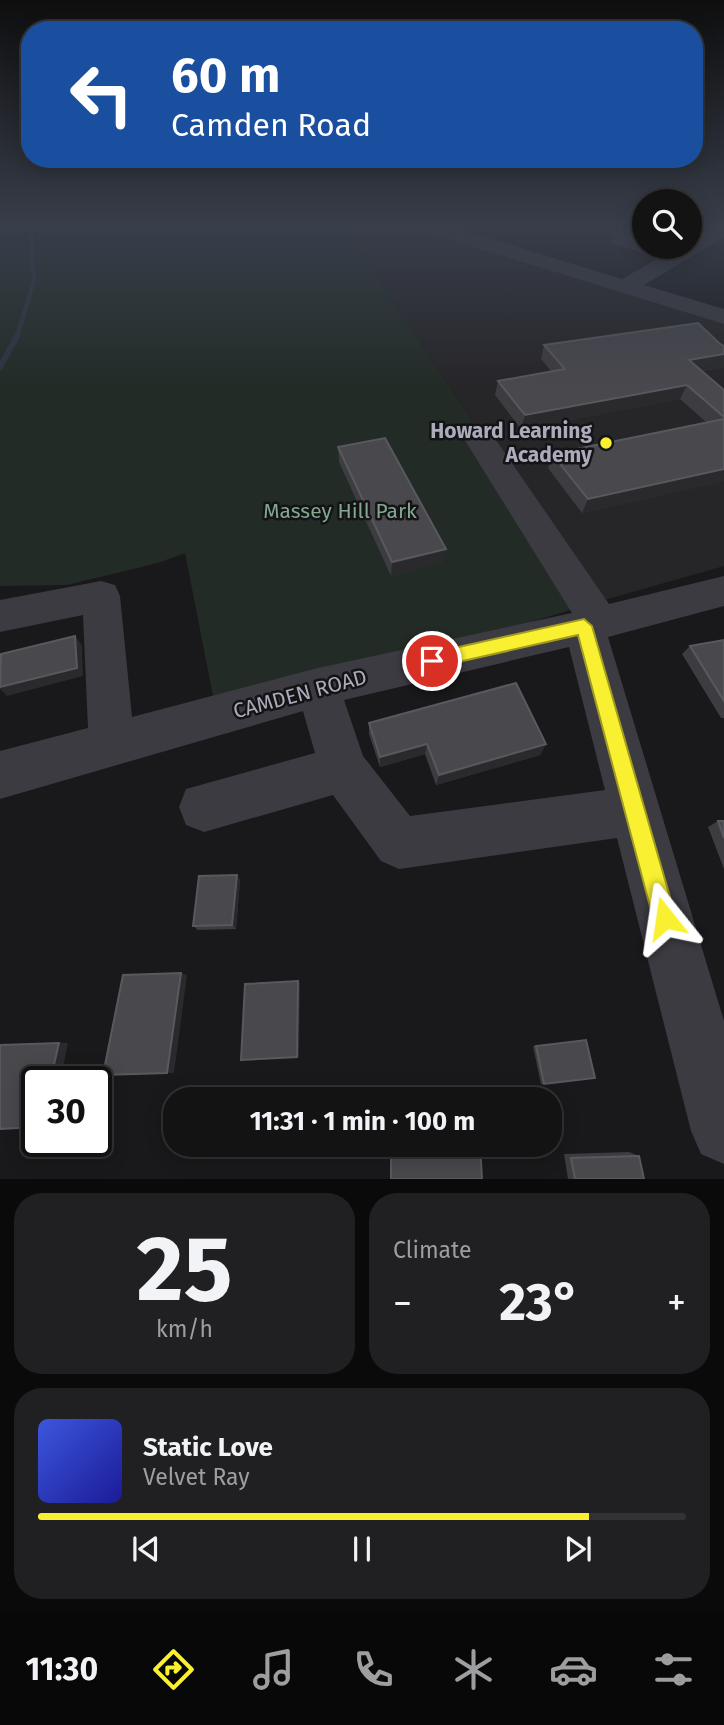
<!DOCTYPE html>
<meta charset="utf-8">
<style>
:root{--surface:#131314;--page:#202022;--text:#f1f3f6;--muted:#9d9ea0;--line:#323234;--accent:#faf032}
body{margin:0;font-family:"Fira Sans",sans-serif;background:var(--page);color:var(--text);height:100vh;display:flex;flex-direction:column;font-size:26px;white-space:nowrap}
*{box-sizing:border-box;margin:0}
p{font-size:23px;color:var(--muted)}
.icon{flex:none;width:38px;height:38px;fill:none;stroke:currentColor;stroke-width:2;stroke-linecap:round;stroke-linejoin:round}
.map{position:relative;height:1179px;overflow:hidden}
.details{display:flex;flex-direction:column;gap:14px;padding:14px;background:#0a0a0b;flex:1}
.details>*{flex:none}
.top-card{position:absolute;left:21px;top:21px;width:682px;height:147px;border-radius:28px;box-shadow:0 4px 18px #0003,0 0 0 2px var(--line);background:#1a4fa0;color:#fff;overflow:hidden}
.tools{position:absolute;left:632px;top:189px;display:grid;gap:14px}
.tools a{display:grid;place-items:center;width:70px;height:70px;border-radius:50%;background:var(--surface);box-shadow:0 4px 18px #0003,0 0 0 2px var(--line);font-size:35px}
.speed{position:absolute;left:21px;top:1066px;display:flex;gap:14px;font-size:35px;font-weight:700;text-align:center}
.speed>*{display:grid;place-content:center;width:91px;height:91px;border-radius:50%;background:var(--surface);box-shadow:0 4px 18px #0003,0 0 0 2px var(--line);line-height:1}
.speed .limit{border:4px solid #111;border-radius:10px;background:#fff;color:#111}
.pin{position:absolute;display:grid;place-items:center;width:60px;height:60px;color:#fff;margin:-30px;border:4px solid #fff;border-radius:50%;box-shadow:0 2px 7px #0007}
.me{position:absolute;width:77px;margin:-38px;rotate:345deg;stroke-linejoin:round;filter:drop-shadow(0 0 5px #0008)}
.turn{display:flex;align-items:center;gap:24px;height:147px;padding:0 35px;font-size:32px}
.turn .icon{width:91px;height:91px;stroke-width:2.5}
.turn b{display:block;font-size:49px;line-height:60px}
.big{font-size:52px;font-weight:700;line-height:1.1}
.details .widget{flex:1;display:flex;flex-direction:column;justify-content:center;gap:10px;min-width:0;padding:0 24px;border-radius:28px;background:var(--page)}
.details .dial{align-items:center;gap:0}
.dial b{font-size:91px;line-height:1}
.song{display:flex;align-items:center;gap:21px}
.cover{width:84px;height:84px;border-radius:10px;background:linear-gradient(135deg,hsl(230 70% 55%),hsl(240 70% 35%))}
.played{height:7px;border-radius:4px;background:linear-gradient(90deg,var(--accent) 85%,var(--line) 85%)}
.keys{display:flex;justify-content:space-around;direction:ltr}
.heat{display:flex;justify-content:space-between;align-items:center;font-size:38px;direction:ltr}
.details .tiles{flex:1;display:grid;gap:14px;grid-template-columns:1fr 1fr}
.widget:last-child{grid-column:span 2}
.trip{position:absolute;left:163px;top:1087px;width:399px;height:70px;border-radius:28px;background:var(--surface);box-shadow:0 4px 18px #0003,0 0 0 2px var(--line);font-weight:700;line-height:70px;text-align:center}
.tabs{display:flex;height:112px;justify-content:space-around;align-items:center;background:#080808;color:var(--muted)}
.tabs .icon{width:49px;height:49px}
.tabs .on{color:var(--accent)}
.tabs b{font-size:32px;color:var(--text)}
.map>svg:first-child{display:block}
</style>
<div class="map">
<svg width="724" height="1179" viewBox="0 0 724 1179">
<rect width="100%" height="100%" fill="#19191b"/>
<path fill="#262528" d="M343,226H427L724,320V566L594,603Z"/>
<path fill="#222b26" d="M0,226H343L594,603L217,716L185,553L158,563L67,585L0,586Z"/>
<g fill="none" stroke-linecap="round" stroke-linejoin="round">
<path stroke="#2e3340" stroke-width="4.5" d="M17,336L34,282L31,226"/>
<path stroke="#2e3340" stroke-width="6" d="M0,367L18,334"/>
<g fill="#3c3b42" fill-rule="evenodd">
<path d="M417,226H449L622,279L678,247H690V240L714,226H724V237L644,285L724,309V324L420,230Z"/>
<path d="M476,424L487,427L609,604L724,576V606L608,637L724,1021V1164L701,1154L691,1131L617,838L399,869L381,861L333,795L204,832L186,825L179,807L186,789L315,753L303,711L0,799V751L88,728L83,615L0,632V600L101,581L115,585L120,596L132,717L318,668L572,613L461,434L465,427ZM569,647L605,790L410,816L363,756L344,700Z"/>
</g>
</g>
<g fill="#3d3c40">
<path d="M644,226V247H666L653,256L611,243L614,235Z"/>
<path d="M720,344L724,346V367L702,371L724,390V481L582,513L548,468L552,454L706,422L680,399L521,429L495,395L498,381L551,371L541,359L544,345Z"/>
<path d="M338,447L443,562L391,576L339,462Z"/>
<path d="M724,640V718H721L682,654L690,646Z"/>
<path d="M369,723L546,744L540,755L436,785L425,754L380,767L369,734Z"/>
<path d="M718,821H724V869L708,827Z"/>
<path d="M240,880L236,929L198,930L193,926Z"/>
<path d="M586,1040L544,1084H541L533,1046Z"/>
<path d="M390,1144H480L482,1179H390Z"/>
<path d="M629,1152L639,1156L644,1179H568L564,1154Z"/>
</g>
<g fill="#2a292c">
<path d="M656,247H666L653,256Z"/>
<path d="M724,354V367L683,374L689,360Z"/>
<path d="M687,385L680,399L521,429L525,415Z"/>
<path d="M724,469V481L582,513L588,499Z"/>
<path d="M446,549L443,562L391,576L392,562Z"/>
<path d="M75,636L82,645L83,676L7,696L0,689V687Z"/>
<path d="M427,744L425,754L380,767V757Z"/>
<path d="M546,744L540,755L436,785L439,775Z"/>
<path d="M237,875L240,880L236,929L232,925Z"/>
<path d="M181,973L187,975L174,1073H167Z"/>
<path d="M298,981L300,983L299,1057H297Z"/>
<path d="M59,1043H68L60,1082H50Z"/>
</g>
<g fill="#49484d" stroke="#58585f" stroke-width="2">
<path d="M630,226H644V244L614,235Z"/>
<path d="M698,323L720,344L724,346V354L689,360L724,390V417L687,385L525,415L498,381L565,369L544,345Z"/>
<path d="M724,419V469L588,499L552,454Z"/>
<path d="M385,438L446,549L392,562L338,447Z"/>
<path d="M75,636L77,668L0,687L1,654Z"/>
<path d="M724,640V701L690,646Z"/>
<path d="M516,683L546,744L439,775L427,744L380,757L369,723Z"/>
<path d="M718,821H724V838Z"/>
<path d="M237,875L232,925L193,926L199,876Z"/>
<path d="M181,973L167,1073L103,1075L123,975Z"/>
<path d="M298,981L297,1057L241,1060L245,984Z"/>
<path d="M586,1040L595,1078L544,1084L536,1046Z"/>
<path d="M59,1043L50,1082H37V1127L0,1129V1045Z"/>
<path d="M391,1144H480L482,1179H391Z"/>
<path d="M639,1156L644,1179H575L571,1158Z"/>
</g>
<linearGradient id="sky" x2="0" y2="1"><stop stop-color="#0e0e0f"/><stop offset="0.58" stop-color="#383e4a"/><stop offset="1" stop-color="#383e4a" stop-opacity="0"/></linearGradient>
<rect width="724" height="391" fill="url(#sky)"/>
<path fill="#faf032" stroke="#a29c20" stroke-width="2" d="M584,619L592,626L676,918L673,926L665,929L657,926L653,918L578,635L432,668L423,661L432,653Z"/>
<circle fill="#faf032" stroke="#141416" stroke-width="2.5" cx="606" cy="443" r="7"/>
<g text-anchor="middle" stroke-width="5" stroke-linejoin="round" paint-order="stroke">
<g font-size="21" font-weight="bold" fill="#ababbb" stroke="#141416" text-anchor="end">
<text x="592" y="438">Howard Learning<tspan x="592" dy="24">Academy</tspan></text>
</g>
<g font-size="21" fill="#81a78e" stroke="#141416">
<text x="340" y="518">Massey Hill Park</text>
</g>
<g font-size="21" fill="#ababbb" stroke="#141416">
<text transform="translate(300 694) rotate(-15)" y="7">CAMDEN ROAD</text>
</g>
</g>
</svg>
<div class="tools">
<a><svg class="icon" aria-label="search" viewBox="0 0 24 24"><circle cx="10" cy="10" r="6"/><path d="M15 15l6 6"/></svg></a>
</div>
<div class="speed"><div class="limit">30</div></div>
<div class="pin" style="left:432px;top:661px;background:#d93025"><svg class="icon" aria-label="arrive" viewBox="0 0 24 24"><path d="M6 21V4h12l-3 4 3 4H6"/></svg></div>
<svg class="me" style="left:665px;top:918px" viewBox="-20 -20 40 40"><path d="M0-17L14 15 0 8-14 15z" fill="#faf032" stroke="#fff" stroke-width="4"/></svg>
<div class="trip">11:31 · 1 min · 100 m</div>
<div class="top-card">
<div class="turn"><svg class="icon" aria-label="left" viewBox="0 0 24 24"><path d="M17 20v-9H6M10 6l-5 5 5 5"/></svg><div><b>60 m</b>Camden Road</div></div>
</div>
</div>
<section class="details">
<div class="tiles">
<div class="widget dial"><b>25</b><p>km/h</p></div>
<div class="widget"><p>Climate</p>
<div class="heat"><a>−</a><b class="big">23°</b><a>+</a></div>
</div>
<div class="widget">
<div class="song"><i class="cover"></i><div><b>Static Love</b><p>Velvet Ray</p></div></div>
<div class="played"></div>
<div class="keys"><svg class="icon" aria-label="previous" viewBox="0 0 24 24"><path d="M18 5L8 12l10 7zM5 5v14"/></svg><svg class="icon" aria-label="pause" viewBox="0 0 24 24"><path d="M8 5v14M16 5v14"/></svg><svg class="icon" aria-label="next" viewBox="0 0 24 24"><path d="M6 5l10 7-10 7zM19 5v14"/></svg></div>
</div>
</div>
</section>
<nav class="tabs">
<b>11:30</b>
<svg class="icon on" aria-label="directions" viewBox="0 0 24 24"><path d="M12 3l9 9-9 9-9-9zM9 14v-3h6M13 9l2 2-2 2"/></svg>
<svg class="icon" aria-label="music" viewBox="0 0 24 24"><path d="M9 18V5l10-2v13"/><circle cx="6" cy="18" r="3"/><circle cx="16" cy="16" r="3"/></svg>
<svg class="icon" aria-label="phone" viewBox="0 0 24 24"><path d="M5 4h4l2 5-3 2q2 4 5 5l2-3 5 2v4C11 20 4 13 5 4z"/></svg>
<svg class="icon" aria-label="climate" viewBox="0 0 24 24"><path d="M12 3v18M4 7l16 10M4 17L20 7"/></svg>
<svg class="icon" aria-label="car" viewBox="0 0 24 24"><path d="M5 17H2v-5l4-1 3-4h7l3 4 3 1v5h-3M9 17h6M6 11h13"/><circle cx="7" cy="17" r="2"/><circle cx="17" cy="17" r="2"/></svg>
<svg class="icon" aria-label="filters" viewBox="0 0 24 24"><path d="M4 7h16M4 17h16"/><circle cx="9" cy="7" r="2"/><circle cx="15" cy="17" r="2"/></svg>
</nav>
